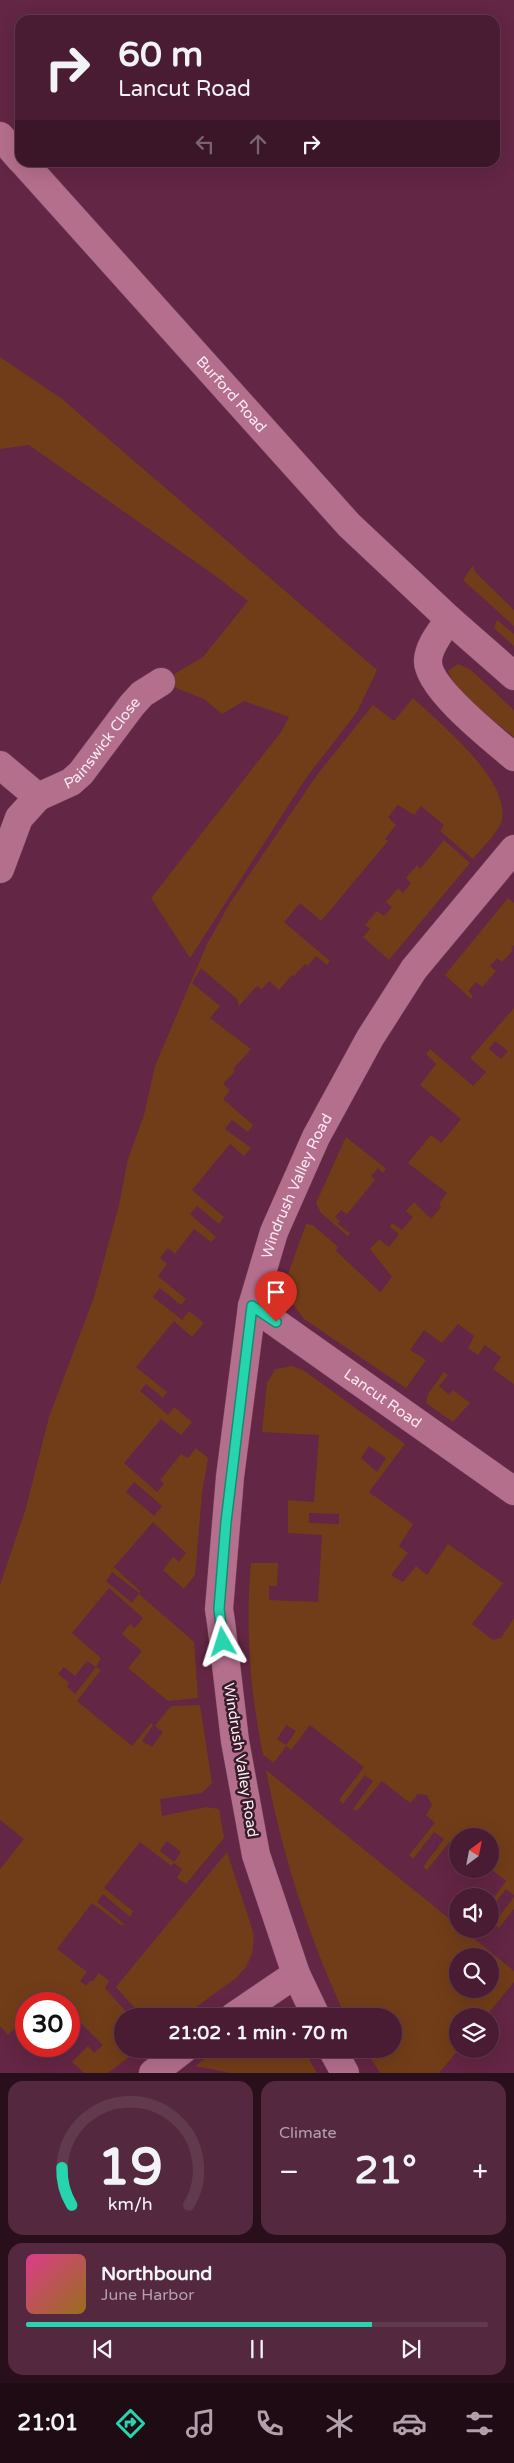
<!DOCTYPE html>
<meta charset="utf-8">
<style>
:root{--surface:#4a1c33;--page:#54293f;--text:#f1f3f6;--muted:#b2a1ac;--line:#613a4e;--accent:#26d5ae}
body{margin:0;font-family:"Varela Round",sans-serif;background:var(--page);color:var(--text);height:100vh;display:flex;flex-direction:column;font-size:19px;white-space:nowrap}
*{box-sizing:border-box;margin:0}
p{font-size:16px;color:var(--muted)}
.icon{flex:none;width:28px;height:28px;fill:none;stroke:currentColor;stroke-width:2;stroke-linecap:round;stroke-linejoin:round}
.map{position:relative;height:2073px;overflow:hidden}
.side{display:flex;flex-direction:column;gap:8px;padding:8px;background:#290f1c;flex:1}
.side>*{flex:none}
.banner{position:absolute;left:15px;top:15px;width:485px;height:152px;border-radius:15px;box-shadow:0 5px 20px #0002,0 0 0 1px var(--line);background:#4a1c33;color:var(--text);overflow:hidden}
.needle{width:32px;rotate:32deg}
.buttons{position:absolute;left:449px;top:1828px;display:grid;gap:10px}
.buttons a{display:grid;place-items:center;width:50px;height:50px;border-radius:50%;background:var(--surface);box-shadow:0 5px 20px #0002,0 0 0 1px var(--line);font-size:25px}
.speed{position:absolute;left:15px;top:1992px;display:flex;gap:10px;font-size:25px;font-weight:700;text-align:center}
.speed>*{display:grid;place-content:center;width:65px;height:65px;border-radius:50%;background:var(--surface);box-shadow:0 5px 20px #0002,0 0 0 1px var(--line);line-height:1}
.speed .limit{border:8px solid #d22;background:#fff;color:#111}
.pin{position:absolute;display:grid;place-items:center;width:42px;height:42px;color:#fff;margin:-51px -21px;border-radius:50% 50% 50% 0;rotate:-45deg;box-shadow:0 0 5px #0007}
.pin .icon{rotate:45deg}
.me{position:absolute;width:55px;margin:-28px;rotate:354deg;stroke-linejoin:round;filter:drop-shadow(0 0 4px #0008)}
.turn{display:flex;align-items:center;gap:18px;height:105px;padding:0 20px;font-size:22px}
.turn .icon{width:65px;height:65px;stroke-width:2.5}
.turn b{display:block;font-size:35px;line-height:42px}
.lanes{display:flex;align-items:center;height:48px;padding:0 20px;background:#0003;justify-content:center;gap:25px;direction:ltr}
.lanes .off{opacity:.35}
.big{font-size:38px;font-weight:700;line-height:1.1}
.side .card{flex:1;display:flex;flex-direction:column;justify-content:center;gap:8px;min-width:0;padding:0 18px;border-radius:15px;background:var(--page)}
.side .dial{align-items:center;gap:0}
.dial svg{height:130px;overflow:visible;fill:none;stroke:var(--line);stroke-width:7;stroke-linecap:round;text-anchor:middle}
.dial text{fill:var(--text);stroke:none}
.song{display:flex;align-items:center;gap:15px}
.cover{width:60px;height:60px;border-radius:8px;background:linear-gradient(135deg,hsl(330 70% 55%),hsl(40 70% 35%))}
.played{height:5px;border-radius:2px;background:linear-gradient(90deg,var(--accent) 75%,var(--line) 75%)}
.keys{display:flex;justify-content:space-around;direction:ltr}
.heat{display:flex;justify-content:space-between;align-items:center;font-size:28px;direction:ltr}
.side .tiles{flex:1;display:grid;gap:8px;grid-template-columns:1fr 1fr}
.card:last-child{grid-column:span 2}
.trip{position:absolute;left:114px;top:2008px;width:288px;height:50px;border-radius:25px;background:var(--surface);box-shadow:0 5px 20px #0002,0 0 0 1px var(--line);font-weight:700;line-height:50px;text-align:center}
.menu{display:flex;height:80px;justify-content:space-around;align-items:center;background:#1e0b14;color:var(--muted)}
.menu .icon{width:35px;height:35px}
.menu .active{color:var(--accent)}
.menu b{font-size:22px;color:var(--text)}
.map>svg:first-child{display:block}
</style>
<div class="map">
<svg width="514" height="2073" viewBox="0 0 514 2073">
<rect width="100%" height="100%" fill="#632644"/>
<g fill="#713d18" fill-rule="evenodd">
<path d="M0,357L62,399L377,670L357,712L306,778L190,958L151,898L281,732L289,717L244,701L222,714L204,699L161,682L203,657L248,601L217,577L29,445L0,449Z"/>
<path d="M473,565L476,573L514,610V626L463,580Z"/>
<path d="M497,620L514,634V646L494,628Z"/>
<path d="M458,664L471,670L514,710V737C492,718 459,698 448,671Z"/>
<path d="M413,698C439,723 514,782 501,823C495,836 482,848 473,859L440,831L444,825L421,806L414,815L398,805L388,817L396,825L385,839L388,841L321,921L300,903L284,922L330,961L327,965L316,956L308,966L305,964L294,976L292,975L279,990L269,981L262,989L257,986L239,1006L237,999L201,968L192,983L220,1006L210,1018L251,1049L233,1069L235,1071L223,1084L230,1090L223,1099L253,1125L248,1132L232,1120L225,1129L251,1148L244,1156L230,1144L192,1190L224,1217L219,1224L197,1206L190,1214L216,1237L211,1242L194,1229L175,1254L168,1248L160,1258L167,1264L158,1276L186,1299L181,1305L160,1288L153,1297L182,1320L189,1311L204,1323L192,1337L174,1321L136,1367L167,1392L163,1398L146,1384L140,1391L168,1415L174,1407L192,1422L181,1435L161,1419L124,1463L157,1492L164,1484L160,1480L181,1454L188,1458L196,1448L208,1458L202,1493L195,1575L184,1589L163,1570L173,1557L179,1562L186,1553L153,1522L114,1567L140,1591L139,1594L194,1642L198,1698L168,1701L128,1668L142,1651L122,1634L130,1624L135,1628L143,1618L109,1588L72,1633L101,1658L96,1667L101,1670L77,1701L132,1746L151,1723L153,1725L142,1741L152,1747L163,1732L155,1726L171,1706L200,1705L212,1783L202,1793L160,1799L162,1816L206,1807L219,1809L224,1838L186,1884L177,1878L182,1869L174,1863L171,1866L140,1842L104,1888L133,1911L130,1917L103,1894L97,1902L124,1924L122,1926L92,1903L57,1949L87,1972L80,1981L86,1986L90,1981H93L99,1973L109,1981L105,1988L130,2016H122V2049H139L108,2073H84L72,2062L88,2046L94,2053L103,2045L69,2011V2004H26V2037L16,2027L8,2035L0,2026V1869L24,1839L0,1820V1585L26,1508L49,1417L94,1297L119,1205L128,1159L144,1115L155,1066L207,944L230,903L317,775L373,705L394,721ZM134,1482L162,1506L154,1516L126,1492ZM112,1572L139,1593L132,1603L106,1581ZM87,1661L96,1667L75,1694L67,1687L69,1683L58,1674L64,1667L75,1676ZM167,1841L181,1852L174,1862L160,1851Z"/>
<path d="M444,840L470,863L389,960L363,937L370,929L365,925L377,911L384,916L392,907L386,902L398,888L403,893L411,883L406,878L417,865L420,869Z"/>
<path d="M508,898L514,903V945L511,948L513,950L502,962L497,958L490,966L496,971L482,987L476,982L468,991L473,996L471,999L445,975Z"/>
<path d="M514,1008V1384L493,1369L501,1357L485,1345L478,1355L468,1348L474,1336L458,1324L442,1343L424,1330L410,1350L426,1360L406,1388L304,1319L288,1297L286,1285L287,1277L306,1224L313,1225L338,1247L336,1251L380,1292L382,1290L392,1277L370,1249L379,1239L389,1247L399,1234L390,1227L392,1223L402,1230L413,1217L406,1211L414,1202L431,1219L441,1207L439,1204L447,1193L408,1163L431,1135L441,1143L461,1119L420,1085L436,1064L426,1054L430,1049L473,1086L486,1072L470,1058ZM495,1041L508,1051L501,1059L489,1049Z"/>
<path d="M346,1137L386,1169L383,1173L378,1168L371,1176L375,1180L347,1214L341,1210L335,1217L340,1221L338,1224L350,1233L348,1236L321,1213L316,1203Z"/>
<path d="M292,1366L303,1370L405,1444L369,1492L413,1524L399,1546L408,1553L391,1575L403,1582L416,1566L427,1575L448,1544L503,1583L472,1624L493,1640L501,1638L514,1618V1895L506,1889L490,1910V1903L506,1881L490,1868V1836H458L457,1843L452,1839L427,1870L423,1867L444,1839L434,1832L413,1859L409,1855L435,1823L426,1815L432,1805L427,1795L418,1794L410,1803L382,1781L357,1811L353,1809L373,1781L365,1775L343,1804L339,1800L364,1767L310,1725L291,1750L286,1746L274,1763L263,1755C250,1689 245,1630 251,1563H278L277,1586H269V1600L318,1602L322,1535L288,1533V1500L314,1502L319,1435L262,1432L267,1383L275,1369ZM369,1446L386,1458L377,1472L361,1458ZM309,1513L339,1514V1524L309,1523ZM286,1725L296,1731L286,1745L277,1739Z"/>
<path d="M444,1372L448,1375L439,1386L449,1395L453,1390L470,1403L453,1422L426,1403L428,1394Z"/>
<path d="M266,1770L457,1925L458,1929H462L514,1971V1982L486,2016H458L459,2049L439,2073H380L365,2049H392V2016H346L344,2013C308,1936 282,1854 266,1770ZM490,1956V1989H458V1956Z"/>
<path d="M227,1852L254,1935L252,1954L246,1967L236,1978L184,2016H142L116,1987Z"/>
<path d="M514,1897V1909L499,1928L494,1923Z"/>
<path d="M219,2049H303L317,2073H231L195,2066Z"/>
</g>
<g fill="none" stroke-linecap="round" stroke-linejoin="round">
<defs>
<g id="street">
<path d="M449,619C441,632 429,645 428,660C426,687 494,740 514,757"/>
<path d="M0,765L38,797L19,818L0,869"/>
<path id="s1" d="M38,797L71,782L81,773L132,705L142,694L161,682"/>
<path id="s2" d="M252,1306L514,1491"/>
<path d="M234,2016L296,1974"/>
<path id="s3" d="M316,2016L296,1974L256,1855L235,1741L221,1622L219,1609L230,1477L252,1306L274,1232L316,1137L370,1038L414,969L514,849"/>
<path d="M332,2049L345,2073"/>
<path d="M153,2073L184,2049"/>
</g>
<g id="secondary">
<path d="M0,136L20,159"/>
<path id="s4" d="M23,162L349,525L449,619L514,676"/>
</g>
</defs>
<use href="#street" stroke="#75445d" stroke-width="29"/>
<use href="#secondary" stroke="#75445d" stroke-width="29"/>
<use href="#street" stroke="#b46f8d" stroke-width="28"/>
<use href="#secondary" stroke="#b46f8d" stroke-width="28"/>
</g>
<g fill="none" stroke-linecap="round" stroke-linejoin="round">
<defs>
<path id="route" d="M223,1642L219,1609L226,1522L252,1306L276,1322"/>
</defs>
<use href="#route" stroke="#198a71" stroke-width="12"/>
<use href="#route" stroke="#26d5ae" stroke-width="9"/>
</g>
<g text-anchor="middle" stroke-width="5" stroke-linejoin="round" paint-order="stroke">
<g font-size="15" fill="#faeaf0" stroke="#371b28">
<text dy="5" stroke="none"><textPath href="#s4" startOffset="312">Burford Road</textPath></text>
<text dy="5" stroke="none"><textPath href="#s1" startOffset="86">Painswick Close</textPath></text>
<text dy="5" stroke="none"><textPath href="#s3" startOffset="854">Windrush Valley Road</textPath></text>
<text dy="5" stroke="none"><textPath href="#s2" startOffset="160">Lancut Road</textPath></text>
<text transform="translate(241 1760) rotate(81)" y="5">Windrush Valley Road</text>
</g>
</g>
</svg>
<div class="buttons">
<a><svg class="needle" viewBox="-14 -14 28 28"><path d="M0-13l5 13h-10z" fill="#e53935"/><path d="M0 13l5-13h-10z" fill="#b2a1ac"/></svg></a>
<a><svg class="icon" aria-label="sound" viewBox="0 0 24 24"><path d="M4 9h4l5-4v14l-5-4H4zM17 9q2 3 0 6"/></svg></a>
<a><svg class="icon" aria-label="search" viewBox="0 0 24 24"><circle cx="10" cy="10" r="6"/><path d="M15 15l6 6"/></svg></a>
<a><svg class="icon" aria-label="layers" viewBox="0 0 24 24"><path d="M12 4l9 5-9 5-9-5zM3 14l9 5 9-5"/></svg></a>
</div>
<div class="speed"><div class="limit">30</div></div>
<div class="pin" style="left:276px;top:1322px;background:#d93025"><svg class="icon" aria-label="arrive" viewBox="0 0 24 24"><path d="M6 21V4h12l-3 4 3 4H6"/></svg></div>
<svg class="me" style="left:223px;top:1642px" viewBox="-20 -20 40 40"><path d="M0-17L14 15 0 8-14 15z" fill="#26d5ae" stroke="#fff" stroke-width="4"/></svg>
<div class="trip">21:02 · 1 min · 70 m</div>
<div class="banner">
<div class="turn"><svg class="icon" aria-label="right" viewBox="0 0 24 24"><path d="M7 20v-9h11M14 6l5 5-5 5"/></svg><div><b>60 m</b>Lancut Road</div></div>
<div class="lanes"><svg class="icon off" aria-label="left" viewBox="0 0 24 24"><path d="M17 20v-9H6M10 6l-5 5 5 5"/></svg><svg class="icon off" aria-label="ahead" viewBox="0 0 24 24"><path d="M12 20V5M6 11l6-6 6 6"/></svg><svg class="icon" aria-label="right" viewBox="0 0 24 24"><path d="M7 20v-9h11M14 6l5 5-5 5"/></svg></div>
</div>
</div>
<section class="side">
<div class="tiles">
<div class="card dial"><svg viewBox="0 0 100 80">
<path d="M14 69A42 42 0 1 1 86 69"/>
<path d="M14 69A42 42 0 0 1 8 46" stroke="#26d5ae"/>
<text x="50" y="56" font-size="32" font-weight="700">19</text>
<text x="50" y="72" font-size="11">km/h</text>
</svg></div>
<div class="card"><p>Climate</p>
<div class="heat"><a>−</a><b class="big">21°</b><a>+</a></div>
</div>
<div class="card">
<div class="song"><i class="cover"></i><div><b>Northbound</b><p>June Harbor</p></div></div>
<div class="played"></div>
<div class="keys"><svg class="icon" aria-label="previous" viewBox="0 0 24 24"><path d="M18 5L8 12l10 7zM5 5v14"/></svg><svg class="icon" aria-label="pause" viewBox="0 0 24 24"><path d="M8 5v14M16 5v14"/></svg><svg class="icon" aria-label="next" viewBox="0 0 24 24"><path d="M6 5l10 7-10 7zM19 5v14"/></svg></div>
</div>
</div>
</section>
<nav class="menu">
<b>21:01</b>
<svg class="icon active" aria-label="directions" viewBox="0 0 24 24"><path d="M12 3l9 9-9 9-9-9zM9 14v-3h6M13 9l2 2-2 2"/></svg>
<svg class="icon" aria-label="music" viewBox="0 0 24 24"><path d="M9 18V5l10-2v13"/><circle cx="6" cy="18" r="3"/><circle cx="16" cy="16" r="3"/></svg>
<svg class="icon" aria-label="phone" viewBox="0 0 24 24"><path d="M5 4h4l2 5-3 2q2 4 5 5l2-3 5 2v4C11 20 4 13 5 4z"/></svg>
<svg class="icon" aria-label="climate" viewBox="0 0 24 24"><path d="M12 3v18M4 7l16 10M4 17L20 7"/></svg>
<svg class="icon" aria-label="car" viewBox="0 0 24 24"><path d="M5 17H2v-5l4-1 3-4h7l3 4 3 1v5h-3M9 17h6M6 11h13"/><circle cx="7" cy="17" r="2"/><circle cx="17" cy="17" r="2"/></svg>
<svg class="icon" aria-label="filters" viewBox="0 0 24 24"><path d="M4 7h16M4 17h16"/><circle cx="9" cy="7" r="2"/><circle cx="15" cy="17" r="2"/></svg>
</nav>
